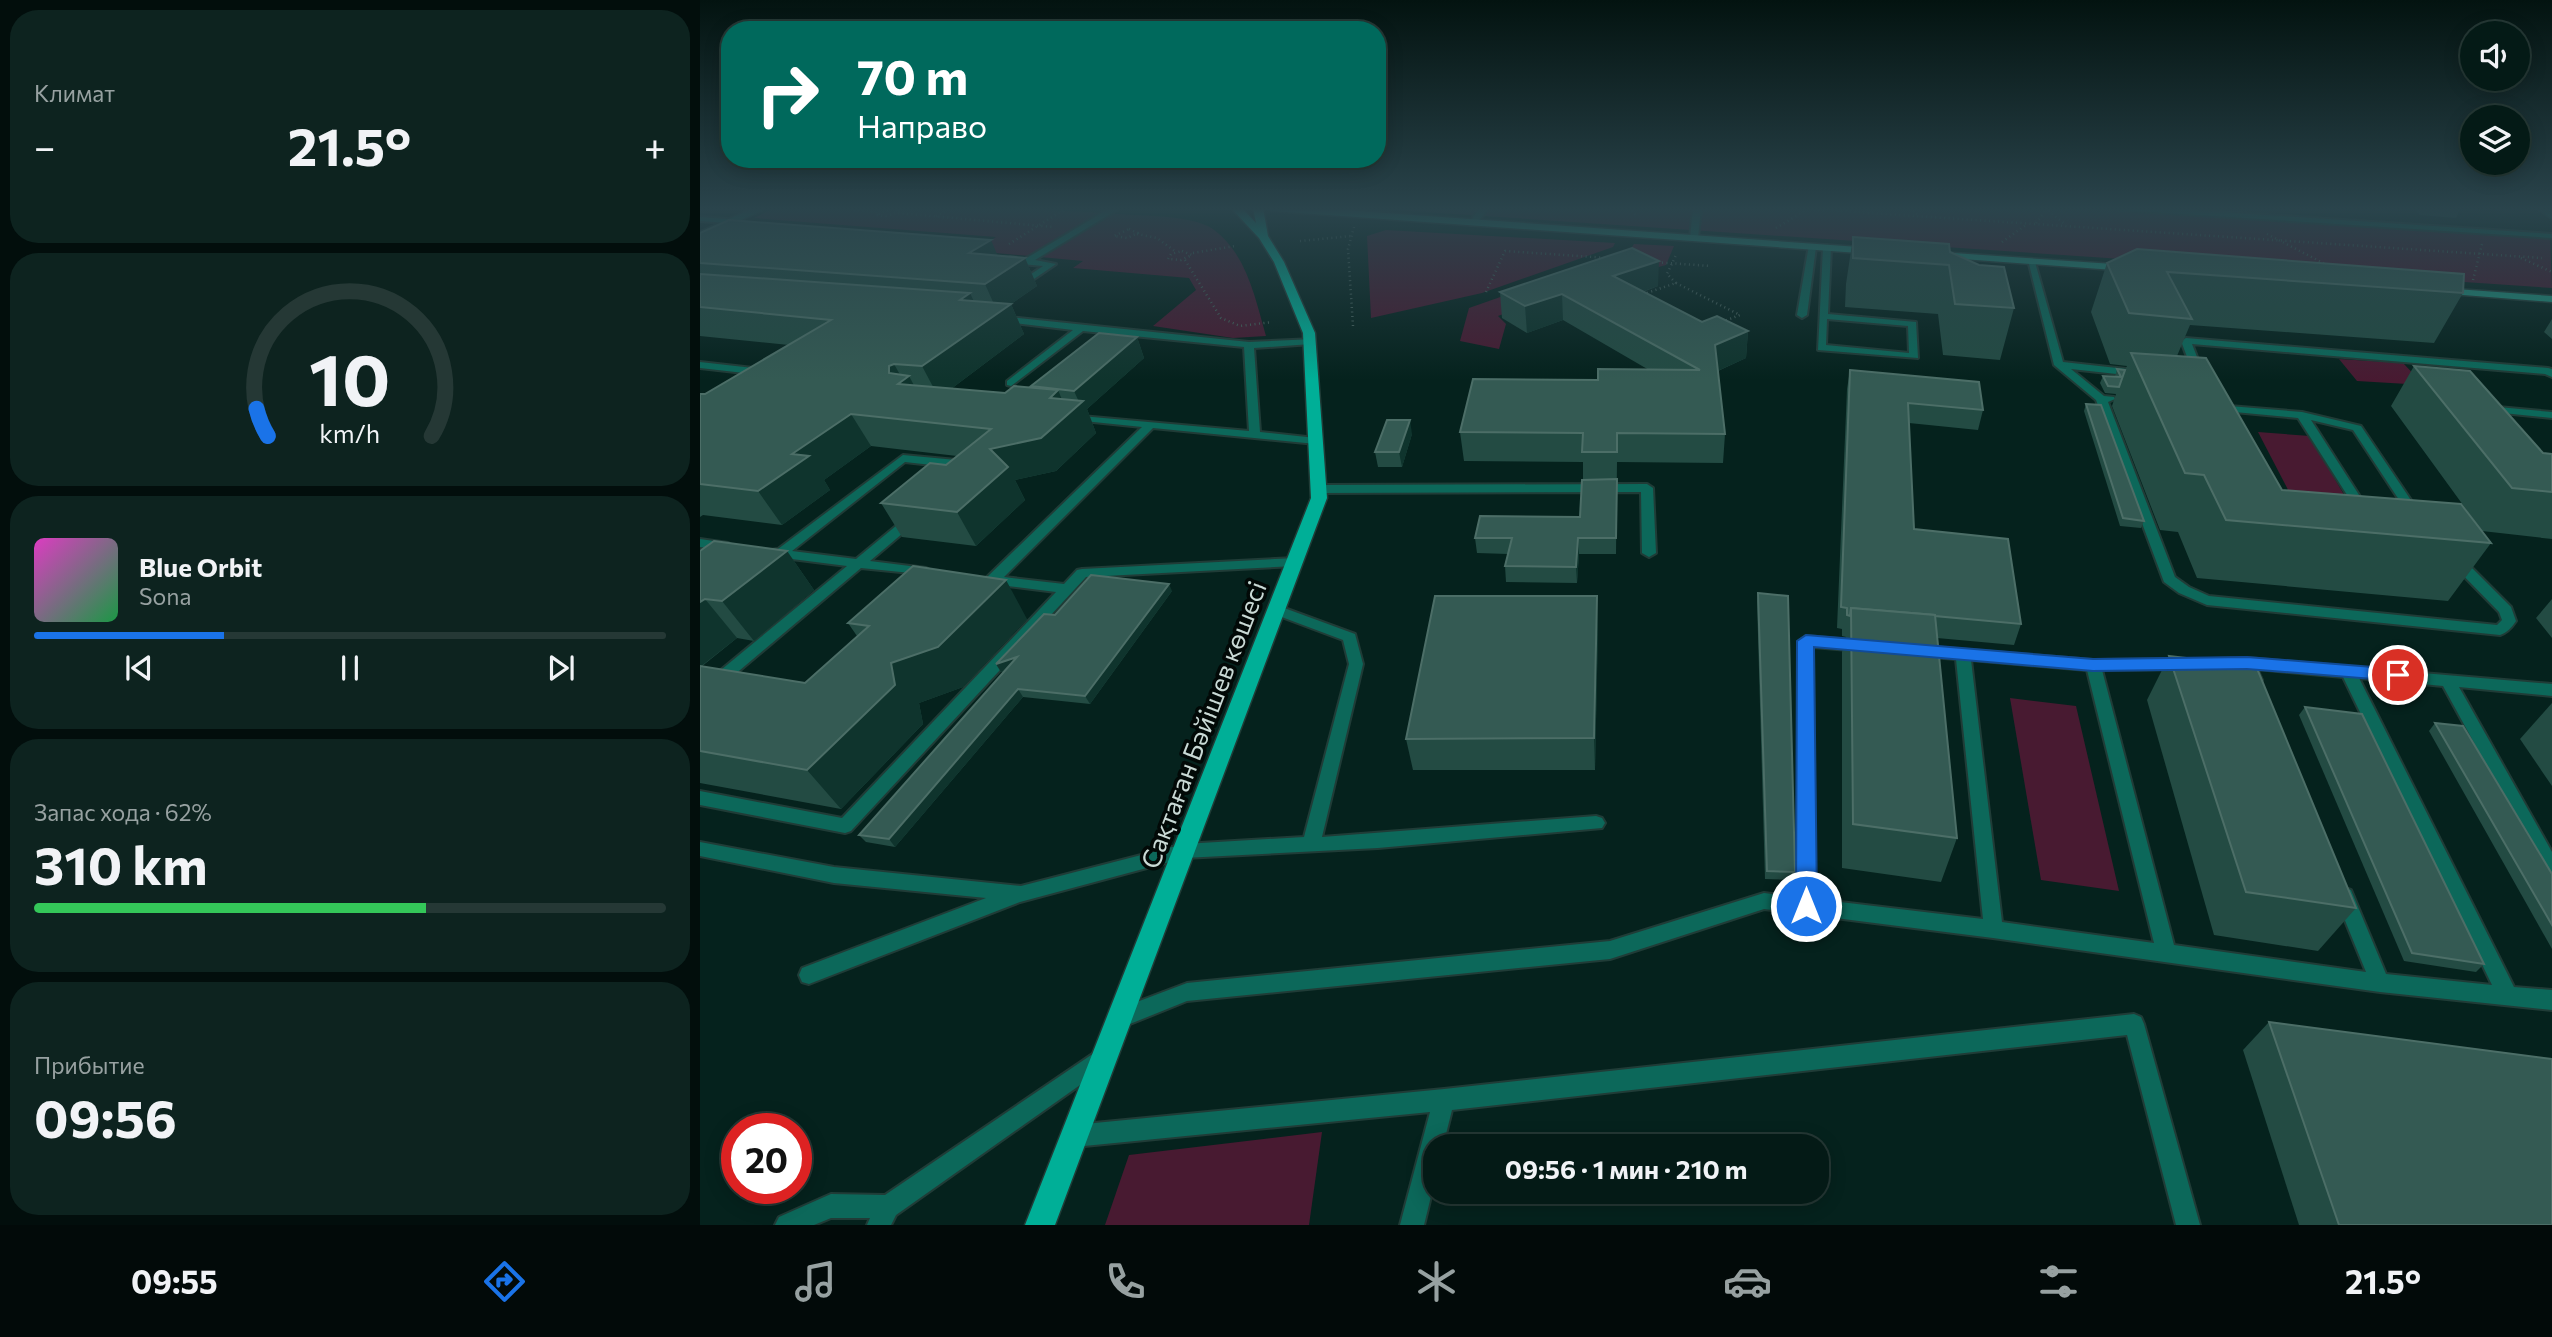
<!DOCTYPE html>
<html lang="ru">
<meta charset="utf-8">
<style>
:root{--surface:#041a16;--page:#0d231f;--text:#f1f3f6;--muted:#97a1a1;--line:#253835;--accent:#1a73e8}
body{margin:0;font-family:Commissioner,sans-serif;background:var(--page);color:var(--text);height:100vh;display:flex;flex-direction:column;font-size:26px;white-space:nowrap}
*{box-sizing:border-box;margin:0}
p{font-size:23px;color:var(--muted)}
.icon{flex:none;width:38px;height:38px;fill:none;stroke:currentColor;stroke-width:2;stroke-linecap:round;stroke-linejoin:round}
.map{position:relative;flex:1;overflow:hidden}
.panel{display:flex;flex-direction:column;gap:10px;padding:10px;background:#020e0c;width:700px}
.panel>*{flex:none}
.hud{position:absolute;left:21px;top:21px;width:665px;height:147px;border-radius:28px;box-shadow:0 4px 18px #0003,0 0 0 2px var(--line);background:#00695c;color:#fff;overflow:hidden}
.controls{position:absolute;left:1760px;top:21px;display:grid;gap:14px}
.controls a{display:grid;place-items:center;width:70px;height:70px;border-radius:50%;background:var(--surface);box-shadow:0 4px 18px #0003,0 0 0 2px var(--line);font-size:35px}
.speed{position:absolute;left:21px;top:1113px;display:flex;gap:14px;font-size:35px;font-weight:700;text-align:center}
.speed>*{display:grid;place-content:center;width:91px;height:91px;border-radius:50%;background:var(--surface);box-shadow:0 4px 18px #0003,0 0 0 2px var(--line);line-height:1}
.speed .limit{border:10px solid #d22;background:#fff;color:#111}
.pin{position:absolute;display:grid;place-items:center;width:60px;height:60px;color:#fff;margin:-30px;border:4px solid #fff;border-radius:50%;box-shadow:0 2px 7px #0007}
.me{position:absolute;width:77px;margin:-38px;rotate:0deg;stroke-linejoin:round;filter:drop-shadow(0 0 5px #0008)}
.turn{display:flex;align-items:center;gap:24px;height:147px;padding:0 21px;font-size:32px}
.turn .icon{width:91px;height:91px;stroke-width:2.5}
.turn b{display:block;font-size:49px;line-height:60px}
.big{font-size:52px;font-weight:700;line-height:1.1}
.panel .widget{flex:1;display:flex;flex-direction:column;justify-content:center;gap:10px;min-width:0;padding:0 24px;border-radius:28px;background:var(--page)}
.panel .dial{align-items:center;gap:0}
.dial svg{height:182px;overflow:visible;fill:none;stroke:var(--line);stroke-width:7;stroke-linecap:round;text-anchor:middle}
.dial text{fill:var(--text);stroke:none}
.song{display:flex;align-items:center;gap:21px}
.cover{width:84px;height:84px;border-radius:10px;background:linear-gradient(135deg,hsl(310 70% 55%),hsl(140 70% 35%))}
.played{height:7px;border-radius:4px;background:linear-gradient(90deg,var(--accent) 30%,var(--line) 30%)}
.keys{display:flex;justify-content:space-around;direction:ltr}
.heat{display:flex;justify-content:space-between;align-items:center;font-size:38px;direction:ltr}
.charge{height:10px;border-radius:5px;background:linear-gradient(90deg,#34c759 62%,var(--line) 0)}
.trip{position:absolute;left:723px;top:1134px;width:406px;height:70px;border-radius:28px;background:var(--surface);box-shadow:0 4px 18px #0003,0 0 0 2px var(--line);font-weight:700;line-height:70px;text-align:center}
.menu{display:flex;height:112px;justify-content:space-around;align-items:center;background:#020a09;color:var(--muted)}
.menu .icon{width:49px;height:49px}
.menu .selected{color:var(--accent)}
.menu b{font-size:32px;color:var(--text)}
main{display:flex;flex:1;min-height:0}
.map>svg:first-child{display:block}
</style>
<main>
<section class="panel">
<div class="widget"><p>Климат</p>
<div class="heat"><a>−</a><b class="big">21.5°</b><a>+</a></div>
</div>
<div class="widget dial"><svg viewBox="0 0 100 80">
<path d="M14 69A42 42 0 1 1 86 69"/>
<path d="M14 69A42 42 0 0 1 9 57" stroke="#1a73e8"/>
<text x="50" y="56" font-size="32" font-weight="700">10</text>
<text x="50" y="72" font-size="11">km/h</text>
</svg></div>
<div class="widget">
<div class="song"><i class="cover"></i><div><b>Blue Orbit</b><p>Sona</p></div></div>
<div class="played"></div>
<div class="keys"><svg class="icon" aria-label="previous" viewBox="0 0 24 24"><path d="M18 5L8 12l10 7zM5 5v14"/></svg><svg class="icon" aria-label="pause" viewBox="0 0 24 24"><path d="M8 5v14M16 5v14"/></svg><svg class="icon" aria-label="next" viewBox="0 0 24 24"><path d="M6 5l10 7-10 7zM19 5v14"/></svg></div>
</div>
<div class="widget"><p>Запас хода · 62%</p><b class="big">310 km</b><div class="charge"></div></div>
<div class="widget"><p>Прибытие</p><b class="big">09:56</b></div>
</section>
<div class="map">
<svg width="1852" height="1225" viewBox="0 0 1852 1225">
<rect width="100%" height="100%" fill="#05221d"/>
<g fill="#481a31">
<path d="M74,208C189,208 304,206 419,214C444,216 492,215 513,229C547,254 555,298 566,336L533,338L453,326L496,290L489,278L373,268L383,261L274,251L296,237L54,218Z"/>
<path d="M666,208H1386L1850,237L1852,288Z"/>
<path d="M686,230L915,243L913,247L782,293L671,318L667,236Z"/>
<path d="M934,244L974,246L966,265L944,271L930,250Z"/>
<path d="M837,284L853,295L798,316L806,324L799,349L760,341L769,308Z"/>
<path d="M1639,359L1703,363L1724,385L1657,381Z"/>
<path d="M1558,432L1610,436L1657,517L1599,511Z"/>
<path d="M1310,698L1376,706L1419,891L1341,880Z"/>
<path d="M622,1132L609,1225H405L429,1155Z"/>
</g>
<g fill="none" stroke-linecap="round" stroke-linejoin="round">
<defs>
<g id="service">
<path d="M410,208H420L335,260L356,264L331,281L324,279L343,266L310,263L306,260L310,257L325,259Z"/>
<path d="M780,208H788L776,225H770L769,223Z"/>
<path d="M993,208H1001L998,238L994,240L990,238Z"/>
<path d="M1417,208H1461L1852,234V238L1421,210Z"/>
<path d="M0,217L40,220L44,222L40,224L0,221Z"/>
<path d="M1109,245L1116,247L1107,315L1102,318L1097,315Z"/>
<path d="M1127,245L1131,248L1128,314L1216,322L1218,358L1118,350L1123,248ZM1127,319L1208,326L1209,353L1126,345Z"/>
<path d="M1328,260L1335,262L1363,362L1435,370L1440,373L1435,376L1371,369L1404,396L1414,397L1415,399L1408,402L1475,577L1489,587L1509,596L1797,625L1802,620L1799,612L1752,564L1750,561L1757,557L1762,558L1811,607L1816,621C1812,627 1807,633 1800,635L1507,605L1479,593L1464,582L1396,400L1354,365Z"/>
<path d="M299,316L549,342L614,339V343L611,344L554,348L560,432L616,438L622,441L616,444L453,428L304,577L364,584L377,570L382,569L595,558L602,562L595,566L386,577L151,831L145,833L0,805V791L142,818L356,592L291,584L284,580L442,427L374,420L369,417L370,415L549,431L544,347L383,331L311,386L307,385V381L373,330L296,321V317Z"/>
<path d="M1486,338L1848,368L1852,369V377L1845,374L1492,344L1504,375L1499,378L1494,375L1481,341Z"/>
<path d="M0,362L62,369L67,372L62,375L0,368Z"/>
<path d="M1517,405L1602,412L1661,426L1721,515L1715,519L1711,518L1653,430L1611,420L1668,509L1662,513L1656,509L1598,418L1513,410V406Z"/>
<path d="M1787,406L1852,412V418L1783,411V407Z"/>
<path d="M203,455L267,461L273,465L267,469L205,462L92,551L156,559L208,516H216L218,519L216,522L170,561L226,568L233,572L231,575L161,568L20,687H10L7,683L10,679L147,566L76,557L69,553L71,550L78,549Z"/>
<path d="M947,484L953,488L956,553L949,557L942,553L941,492L619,493L613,489L619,485Z"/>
<path d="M0,539L28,543L34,547L28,551L0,547Z"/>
<path d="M576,605L655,634L663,664L622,837L896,816L902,818L905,823L902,828L678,848L484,858L320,902L109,984L102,982L99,975L102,968L286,898L134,883L0,856V842L134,867L321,886L484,844L604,837L649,664L643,640L571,613L569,610Z"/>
<path d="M1106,636L1161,641L1168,646L1161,651L1113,647L1115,899L1283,919L1256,659L1220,656L1213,651L1215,647L1220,646L1393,660L1481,659L1486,660L1488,664L1486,668L1481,669L1402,670L1474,945L1666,972L1635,896L1637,890L1644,888L1651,890L1686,974L1792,985L1643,677L1557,669L1562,680L1559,684H1549L1542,668L1511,667L1509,663L1511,659L1547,658L1852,684V696L1759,687L1852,852V877L1846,874L1743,686L1659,678L1814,987L1852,990V1010L1680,992L1293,938L1064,909L910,959L487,1001L420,1028L413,1025L410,1018L413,1011L487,983L910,941L1064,893L1097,897L1099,641ZM1271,660L1387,670L1454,943L1302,922Z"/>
<path d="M1434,1014L1441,1017L1444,1024L1500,1225H1476L1427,1035L752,1110L743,1146H735V1180L724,1225H700L730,1112L374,1147L366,1144L363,1136L366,1128L374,1125L744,1089Z"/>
<path d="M400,1049L407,1052L410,1059L407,1066L196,1215L191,1225H167L170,1218H131L114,1225H75L79,1217L131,1194L185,1195Z"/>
</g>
<path id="minor" d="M53,208H67L0,239V232Z"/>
<path id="tertiary" d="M1837,208H1848L1852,211V219Z"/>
<g id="secondary">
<path d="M567,208H616L1173,248L1178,251L1173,254L572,211Z"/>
<path d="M1239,252L1428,265L1433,268L1428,271L1235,257L1234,255Z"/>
<path d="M1742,288L1852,296V302L1738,293V289Z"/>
</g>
<path id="primary" d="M531,208H542L556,223L553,208H563L568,236L584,262L615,333L627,498L355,1225H325L611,498L603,333L574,262L559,238Z"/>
</defs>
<use href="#service" stroke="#203c37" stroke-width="4"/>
<use href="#minor" stroke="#203c37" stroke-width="3"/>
<use href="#tertiary" stroke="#203c37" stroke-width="3"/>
<use href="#secondary" stroke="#203c37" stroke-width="3"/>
<use href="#primary" stroke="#203c37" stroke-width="3"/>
<g stroke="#48615c" stroke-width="2.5" stroke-dasharray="1 3.5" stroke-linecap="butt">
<path d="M131,208L178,212"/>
<path d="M928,208L938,217"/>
<path d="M1096,208L1842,258"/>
<path d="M1209,208L1220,216"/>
<path d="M1345,208L1366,225"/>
<path d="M192,209L200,211L187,216L176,215Z"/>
<path d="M198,213L353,227"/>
<path d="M236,216L251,208"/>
<path d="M1336,223L1346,210"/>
<path d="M1076,228L1108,209"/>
<path d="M429,229L438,233L427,238L414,236Z"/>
<path d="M437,234L457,238L476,252"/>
<path d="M1567,234L1627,265"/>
<path d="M600,241L651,236"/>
<path d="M1302,242L1326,225"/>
<path d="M309,244L365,209"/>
<path d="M482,251L492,255L481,260L468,259L471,254Z"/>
<path d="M493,253L535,246"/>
<path d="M1821,258L1852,272"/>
<path d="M485,260L521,318L540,326L572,322"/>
<path d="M953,262L1011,266"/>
<path d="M1773,280L1782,244"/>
<path d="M976,283L1040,315L996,332L932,298Z"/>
<path d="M976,283L967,274L977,253"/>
<path d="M786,292L805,251L908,258"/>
<path d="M653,326L648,249L654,227"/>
</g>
<use href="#service" fill="#0c685a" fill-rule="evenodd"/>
<use href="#minor" fill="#0c685a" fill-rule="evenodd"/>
<use href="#tertiary" fill="#0c685a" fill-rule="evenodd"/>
<use href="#secondary" fill="#208f7c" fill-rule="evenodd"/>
<use href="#primary" fill="#00af97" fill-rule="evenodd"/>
</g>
<g fill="#234b43">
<path d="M1714,208H1761L1756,218L1720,215Z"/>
<path d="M0,233L325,258L337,286L311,304L324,334L251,389L305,393L332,388L331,386L437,337L444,358L387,409L396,433L356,471L315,480L325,500L276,546L202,537L181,503L246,465L257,456L171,446L124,480L130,490L82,525L3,515L0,517V394H5L89,345L0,336Z"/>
<path d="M1153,237L1250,252L1314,308L1300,360L1243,355L1238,314L1145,307L1146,284Z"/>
<path d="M1407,263L1763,293L1734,343L1490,325L1477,356L1582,490L1779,527L1691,406L1714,366L1843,453L1852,454V539L1782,531L1791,543L1748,601L1497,578L1478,532L1460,530L1412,406L1416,394L1405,393L1400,383L1403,376L1415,377L1417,369L1425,370L1427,366L1410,364L1391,312Z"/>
<path d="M958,286L943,292L1002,322L1048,331L1046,358L1018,371L1025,434L1023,463L917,462L916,554H879L877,583L806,582L805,566L808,554L777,553L775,538L880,517L883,480V462L764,461L760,432L898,380L949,370L863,320L827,333L802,318L800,292Z"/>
<path d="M1852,319V339L1844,332Z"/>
<path d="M1150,370L1283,410L1278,430L1209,423L1214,529L1321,624L1314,645L1237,638L1257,838L1241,882L1142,868V652L1146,637L1142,636V629L1137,628L1147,389Z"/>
<path d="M1386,404L1444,521L1441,528L1420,526L1384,411Z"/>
<path d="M712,434L702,467H678L675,452Z"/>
<path d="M0,551H87L114,590L54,641L37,638L1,667L105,683L157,636L148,623L327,619L263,687L219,703L223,724L141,809L0,783Z"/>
<path d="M472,591L390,704L323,697L195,847L166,842L159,835L305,671L301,672L296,664L355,615Z"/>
<path d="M1058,593L1095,872L1094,880L1065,879L1057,601Z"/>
<path d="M1852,599V638L1836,618Z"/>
<path d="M898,627L895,770H713L706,739Z"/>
<path d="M1469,656L1656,908L1618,951L1514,935L1447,700Z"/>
<path d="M1852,703V786L1820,739Z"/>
<path d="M1605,707L1784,964L1776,972L1704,961L1599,715Z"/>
<path d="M1735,723L1852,874V949L1729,731Z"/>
<path d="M1569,1022L1852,1225H1599L1543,1050Z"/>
</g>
<g fill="#0f342d">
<path d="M291,240L303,268L269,253Z"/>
<path d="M325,258L337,286L311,304L324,334L239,398L222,366L298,313L285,284Z"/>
<path d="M959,261L958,286L913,302V276Z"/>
<path d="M270,293L284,323L260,300Z"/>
<path d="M862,294L863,320L827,333L825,306Z"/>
<path d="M1048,331L1046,358L1013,373L1015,345Z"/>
<path d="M437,337L444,358L387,409L396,433L356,471L315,480L325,500L276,546L257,512L290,449L358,390L368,414L380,404L374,391Z"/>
<path d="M194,364L203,380L209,376L226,408L215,416L189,373V366Z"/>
<path d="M151,414L171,446L124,480L130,490L82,525L58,491L92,454Z"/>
<path d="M710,420L712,434L702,467L699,452Z"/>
<path d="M878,538L879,554L877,583L876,567Z"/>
<path d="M87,551L114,590L54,641L22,601Z"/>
<path d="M306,580L327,619L263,687L219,703L223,724L141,809L107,770L191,663Z"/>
<path d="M469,584L472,591L390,704L385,696Z"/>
<path d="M897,596L898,627L895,770L894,738Z"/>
<path d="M5,599L37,638L0,667V602Z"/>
<path d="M317,657L322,665L301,672L296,664Z"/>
<path d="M318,689L323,697L195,847L189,839Z"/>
</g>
<g fill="#345a53" stroke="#4c6e67" stroke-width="2">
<path d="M29,220L291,240L269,253L325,258L285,284L0,263V233Z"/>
<path d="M1153,237L1249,244L1250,252L1279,265L1304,267L1314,308L1255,304L1249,265L1153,258Z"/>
<path d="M932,248L959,261L913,276L1002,322L1017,316L1048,331L1015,345L1025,434L917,433V452H882L883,433L760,432L773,379L898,380V369L1000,370L862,294L825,306L800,292Z"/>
<path d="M1437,249L1764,274L1763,293L1467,272L1492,319L1429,313L1407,263Z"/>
<path d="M0,274L270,293L260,300L311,304L222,366L194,364L189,366V373L209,376L198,384L305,393L314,386L358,390L350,398L383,401L341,438L290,449L308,467L257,512L181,503L230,463L246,465L291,429L151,414L92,454L109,456L58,491L0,484V394H5L131,320L0,307Z"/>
<path d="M399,333L437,337L374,391L331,386Z"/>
<path d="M1431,353L1506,358L1582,490L1761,504L1791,543L1526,520L1504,475L1485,473Z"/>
<path d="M1714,366L1770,371L1843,453L1852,454V492L1812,488Z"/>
<path d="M1417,369L1425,370L1419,387L1408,386L1403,376L1421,377Z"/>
<path d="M1150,370L1279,382L1283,410L1208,403L1214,529L1308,539L1321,624L1235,616V615L1151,608L1150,616L1147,615V608L1141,607Z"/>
<path d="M1386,404L1401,405L1444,521L1423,518Z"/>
<path d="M687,420H710L699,452H675Z"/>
<path d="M917,479L916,538H878L876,567L805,566L812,538H775L780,516L880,517L882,480Z"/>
<path d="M14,541L87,551L22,601L5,599L0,602V551Z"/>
<path d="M213,566L306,580L238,647L191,663L195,685L107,770L0,751V666L105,683L169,626L148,623Z"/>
<path d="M391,575L469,584L385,696L318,689L189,839L159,835L317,657L296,664L344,614L355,615Z"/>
<path d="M1058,593L1088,596L1095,872L1067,871Z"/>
<path d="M735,596H897L894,738L706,739Z"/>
<path d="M1151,608L1235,615L1257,838L1153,824Z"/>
<path d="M1469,656L1556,666L1656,908L1546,892Z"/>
<path d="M1605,707L1662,714L1784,964L1712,953Z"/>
<path d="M1735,723L1763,726L1852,874V925Z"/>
<path d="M1569,1022L1852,1059V1225H1639Z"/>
</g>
<linearGradient id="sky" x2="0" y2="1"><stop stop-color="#031310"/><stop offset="0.55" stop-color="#2a444c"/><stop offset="1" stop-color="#2a444c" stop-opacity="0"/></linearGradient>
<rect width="1852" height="380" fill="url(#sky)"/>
<path fill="#1a73e8" stroke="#114b97" stroke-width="2" d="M1106,635L1393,659L1547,657L1698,669L1706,675L1698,681L1547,669L1393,671L1114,647L1117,906L1114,913L1106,916L1099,913L1096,906L1097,641Z"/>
<g text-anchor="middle" stroke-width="7" stroke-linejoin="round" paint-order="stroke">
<g font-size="26" fill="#c9d9d5" stroke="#020907">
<text transform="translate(504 725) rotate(-69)" y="9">Сақтаған Бәйішев көшесі</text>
</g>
</g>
</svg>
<div class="controls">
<a><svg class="icon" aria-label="sound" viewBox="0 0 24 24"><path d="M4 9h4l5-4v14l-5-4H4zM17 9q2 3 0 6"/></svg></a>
<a><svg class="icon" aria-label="layers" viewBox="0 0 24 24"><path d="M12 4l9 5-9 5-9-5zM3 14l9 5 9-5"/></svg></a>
</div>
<div class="speed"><div class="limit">20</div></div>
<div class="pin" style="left:1698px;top:675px;background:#d93025"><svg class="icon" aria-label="arrive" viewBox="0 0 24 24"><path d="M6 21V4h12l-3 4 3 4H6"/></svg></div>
<svg class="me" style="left:1106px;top:906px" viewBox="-20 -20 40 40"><circle r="17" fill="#1a73e8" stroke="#fff" stroke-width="3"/><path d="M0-11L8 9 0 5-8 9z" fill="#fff"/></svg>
<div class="trip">09:56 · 1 мин · 210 m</div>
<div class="hud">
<div class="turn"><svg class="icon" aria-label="right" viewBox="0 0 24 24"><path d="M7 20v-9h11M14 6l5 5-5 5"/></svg><div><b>70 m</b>Направо</div></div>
</div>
</div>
</main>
<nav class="menu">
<b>09:55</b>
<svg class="icon selected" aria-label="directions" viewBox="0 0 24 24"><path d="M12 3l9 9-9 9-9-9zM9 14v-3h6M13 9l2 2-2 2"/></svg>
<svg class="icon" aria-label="music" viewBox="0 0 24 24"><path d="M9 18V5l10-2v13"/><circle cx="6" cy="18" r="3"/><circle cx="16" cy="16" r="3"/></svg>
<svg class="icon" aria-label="phone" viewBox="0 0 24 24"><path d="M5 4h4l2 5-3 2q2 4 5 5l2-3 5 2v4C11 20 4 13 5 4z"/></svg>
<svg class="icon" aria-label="climate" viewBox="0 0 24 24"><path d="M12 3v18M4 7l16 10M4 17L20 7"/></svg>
<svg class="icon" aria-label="car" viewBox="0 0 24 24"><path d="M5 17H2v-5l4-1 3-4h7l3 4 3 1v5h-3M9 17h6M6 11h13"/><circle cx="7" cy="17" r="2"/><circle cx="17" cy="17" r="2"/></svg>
<svg class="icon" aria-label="filters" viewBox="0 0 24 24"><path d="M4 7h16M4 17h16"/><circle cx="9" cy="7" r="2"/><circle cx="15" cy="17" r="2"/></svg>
<b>21.5°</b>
</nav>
